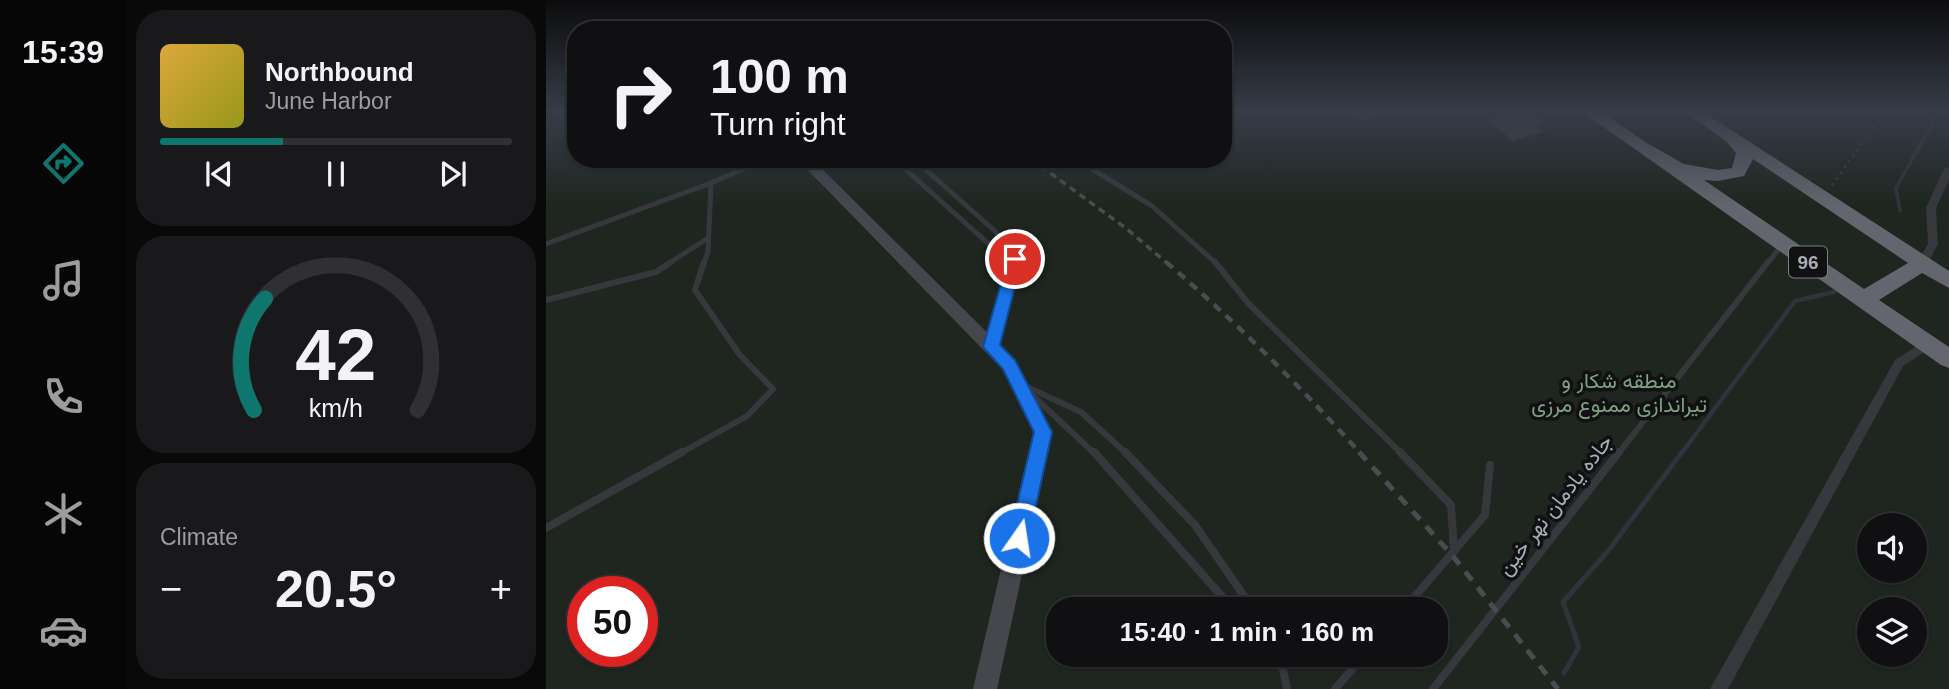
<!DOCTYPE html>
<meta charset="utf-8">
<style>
:root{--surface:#101012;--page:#19191b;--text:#f1f3f6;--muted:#9c9d9f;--line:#303032;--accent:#0f766e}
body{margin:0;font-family:Arial,Vazirmatn,sans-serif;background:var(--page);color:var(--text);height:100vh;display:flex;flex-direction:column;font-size:26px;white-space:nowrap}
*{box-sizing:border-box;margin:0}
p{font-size:23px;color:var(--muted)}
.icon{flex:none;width:38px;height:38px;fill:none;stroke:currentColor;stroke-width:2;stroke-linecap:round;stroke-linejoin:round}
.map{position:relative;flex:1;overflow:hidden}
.side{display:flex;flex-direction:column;gap:10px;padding:10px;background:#09090a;width:420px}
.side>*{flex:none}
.guide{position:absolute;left:21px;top:21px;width:665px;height:147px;border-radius:28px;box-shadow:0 2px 5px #0004,0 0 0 2px var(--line);background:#101012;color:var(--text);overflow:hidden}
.controls{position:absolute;left:1311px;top:513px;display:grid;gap:14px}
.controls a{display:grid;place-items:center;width:70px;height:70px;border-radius:50%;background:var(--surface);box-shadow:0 2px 5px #0004,0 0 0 2px var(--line);font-size:35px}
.speed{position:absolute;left:21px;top:576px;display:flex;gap:14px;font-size:35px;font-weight:700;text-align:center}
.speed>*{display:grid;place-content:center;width:91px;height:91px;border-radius:50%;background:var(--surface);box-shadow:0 2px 5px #0004,0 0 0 2px var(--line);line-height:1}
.speed .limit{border:10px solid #d22;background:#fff;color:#111}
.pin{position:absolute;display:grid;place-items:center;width:60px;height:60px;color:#fff;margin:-30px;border:4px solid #fff;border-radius:50%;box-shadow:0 2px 7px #0007}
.me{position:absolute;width:77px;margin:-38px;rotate:13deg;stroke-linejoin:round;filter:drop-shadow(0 0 5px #0008)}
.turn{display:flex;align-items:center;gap:24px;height:147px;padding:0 28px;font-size:32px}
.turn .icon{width:91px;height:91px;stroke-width:2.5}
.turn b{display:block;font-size:49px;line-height:60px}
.big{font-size:52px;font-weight:800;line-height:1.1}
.side .tile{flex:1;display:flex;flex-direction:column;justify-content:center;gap:10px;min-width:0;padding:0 24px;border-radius:28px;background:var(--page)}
.side .dial{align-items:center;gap:0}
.dial svg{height:182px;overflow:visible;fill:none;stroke:var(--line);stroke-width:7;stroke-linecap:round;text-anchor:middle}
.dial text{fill:var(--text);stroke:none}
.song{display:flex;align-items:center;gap:21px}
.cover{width:84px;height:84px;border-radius:10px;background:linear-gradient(135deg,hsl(40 70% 55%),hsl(60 70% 35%))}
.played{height:7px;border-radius:4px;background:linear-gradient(90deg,var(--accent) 35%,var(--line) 35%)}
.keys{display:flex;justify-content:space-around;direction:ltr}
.heat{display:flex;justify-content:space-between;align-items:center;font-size:38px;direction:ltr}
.trip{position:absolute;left:500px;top:597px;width:402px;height:70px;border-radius:28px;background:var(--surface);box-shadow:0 2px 5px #0004,0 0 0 2px var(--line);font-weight:800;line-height:70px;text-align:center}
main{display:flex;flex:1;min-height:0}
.menu{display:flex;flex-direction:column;width:126px;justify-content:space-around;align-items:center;background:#060607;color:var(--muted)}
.menu .icon{width:49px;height:49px}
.menu .selected{color:var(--accent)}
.menu b{font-size:32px;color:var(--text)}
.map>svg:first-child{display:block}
</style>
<main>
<nav class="menu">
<b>15:39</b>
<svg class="icon selected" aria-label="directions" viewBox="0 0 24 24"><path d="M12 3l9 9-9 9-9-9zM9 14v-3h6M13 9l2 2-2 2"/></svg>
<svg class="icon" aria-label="music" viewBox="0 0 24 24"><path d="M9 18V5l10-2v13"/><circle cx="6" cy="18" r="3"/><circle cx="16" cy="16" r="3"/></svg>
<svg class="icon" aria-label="phone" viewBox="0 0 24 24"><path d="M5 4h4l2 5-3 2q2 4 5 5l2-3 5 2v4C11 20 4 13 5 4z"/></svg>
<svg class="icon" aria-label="climate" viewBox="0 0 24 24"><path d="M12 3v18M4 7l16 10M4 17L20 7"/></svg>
<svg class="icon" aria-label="car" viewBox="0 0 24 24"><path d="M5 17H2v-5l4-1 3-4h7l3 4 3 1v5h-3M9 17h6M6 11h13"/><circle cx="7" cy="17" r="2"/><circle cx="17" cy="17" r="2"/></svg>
</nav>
<section class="side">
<div class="tile">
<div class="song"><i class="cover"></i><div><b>Northbound</b><p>June Harbor</p></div></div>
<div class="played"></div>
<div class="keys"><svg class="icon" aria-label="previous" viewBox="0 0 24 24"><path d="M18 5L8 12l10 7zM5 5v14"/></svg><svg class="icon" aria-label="pause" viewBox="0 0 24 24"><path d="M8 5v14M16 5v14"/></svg><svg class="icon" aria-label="next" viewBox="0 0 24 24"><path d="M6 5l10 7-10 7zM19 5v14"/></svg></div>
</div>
<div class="tile dial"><svg viewBox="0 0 100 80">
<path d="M14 69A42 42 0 1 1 86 69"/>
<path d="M14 69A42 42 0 0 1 19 20" stroke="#0f766e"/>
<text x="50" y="56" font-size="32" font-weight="700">42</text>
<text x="50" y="72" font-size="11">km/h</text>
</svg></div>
<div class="tile"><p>Climate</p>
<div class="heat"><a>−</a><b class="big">20.5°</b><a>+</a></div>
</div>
</section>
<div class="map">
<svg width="1403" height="689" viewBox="0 0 1403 689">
<rect width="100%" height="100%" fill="#161618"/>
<path fill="#1e261f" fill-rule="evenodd" d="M0,111H30V159H677V111H1403V689H0ZM1323,525H1368V570H1323ZM37,592H96V651H37ZM513,609H891V654H513ZM1323,609H1368V654H1323Z"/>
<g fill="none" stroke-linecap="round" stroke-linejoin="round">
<path stroke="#2c353c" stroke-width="3.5" d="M1354,211L1350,188L1393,111"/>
<path stroke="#2c353c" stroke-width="4.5" d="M1135,454L1249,301L1288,292"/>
<path stroke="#2c353c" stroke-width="5" d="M1018,673L1033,647L1017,602L1062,551L1136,452"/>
</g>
<path fill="#404145" stroke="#303034" stroke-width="2" d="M970,111L979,115L985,113L998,123L992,126L998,131L967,141L942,120Z"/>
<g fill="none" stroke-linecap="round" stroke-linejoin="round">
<path stroke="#3d3f44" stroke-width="2" stroke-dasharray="2.5 4.5" stroke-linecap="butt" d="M1286,185L1340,111"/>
<g stroke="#37383d" stroke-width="5">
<path d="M793,111L816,117L864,111"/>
<path d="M348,159L465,264"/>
<path d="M368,159L450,232L469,259L468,264"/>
<path d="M530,159L606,206L671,264"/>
<path d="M0,244L165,183"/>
<path d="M122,264L162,238"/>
<path d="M158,264L162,251L165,183L220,159"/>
<path d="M1221,264L1236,245"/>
</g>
<g stroke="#37383d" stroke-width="6">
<path d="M463,262L467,266"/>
<path d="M669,262L702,303L856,454"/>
<path d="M0,300L110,272L125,262"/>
<path d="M446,345L468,262"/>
<path d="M477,385L535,412L581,454"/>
<path d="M484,393L549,454"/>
<path d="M133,454L201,416L227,389L193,354L149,290L158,262"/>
<path d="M1072,454L1222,262"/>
</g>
<g stroke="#37383d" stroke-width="8">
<path d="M548,452L687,609"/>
<path d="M579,452L649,525L707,609"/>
<path d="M854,452L905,505L908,551"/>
<path d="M0,528L136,452"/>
<path d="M858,609L939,515L944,465"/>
<path d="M734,654L741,689"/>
<path d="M789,689L819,654"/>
<path d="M887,689L1073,452"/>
</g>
<g fill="#37383d" fill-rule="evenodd">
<path d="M1403,166V180L1390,208L1392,244L1380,267H1372L1370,264L1382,244L1380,208L1398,169Z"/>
<path d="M1382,339L1388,344L1386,347L1357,366L1182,689H1164L1349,360Z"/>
</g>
<path fill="#45474d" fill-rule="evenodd" d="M251,159H266L469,360L507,432L451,689H427L487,432L456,369Z"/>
<path fill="#63666e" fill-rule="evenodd" d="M1035,111H1054L1101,143L1138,164L1172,170L1186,168L1190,153L1180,141L1137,111H1156L1403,271V288L1376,273L1333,300L1403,347V368L1395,365ZM1207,159L1362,263L1318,289L1158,180L1172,181L1198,176Z"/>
<path stroke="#4a4c52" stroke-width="3.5" stroke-dasharray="7 5" stroke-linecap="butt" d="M485,159L581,229L622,264"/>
<path stroke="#4a4c52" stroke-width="4.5" stroke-dasharray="9 7" stroke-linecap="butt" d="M620,262C689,321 754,386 815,454"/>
<path stroke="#4a4c52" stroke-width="5" stroke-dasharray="11 9" stroke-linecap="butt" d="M813,452L906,555L1012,689"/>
</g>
<linearGradient id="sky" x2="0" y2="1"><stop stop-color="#0c0c0d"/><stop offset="0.54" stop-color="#363c48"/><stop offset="1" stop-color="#363c48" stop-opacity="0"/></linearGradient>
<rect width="1403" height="207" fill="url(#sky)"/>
<path fill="#1a73e8" stroke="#114b97" stroke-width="2" d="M469,255L476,259L454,345L469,360L506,432L483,538L480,544L473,547L466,544L463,538L488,432L457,369L437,347L462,259Z"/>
<g text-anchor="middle" stroke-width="7" stroke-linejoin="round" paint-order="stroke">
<rect fill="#111113" stroke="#7b7e86" stroke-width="2" x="1243" y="246.5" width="38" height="31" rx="5"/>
<g font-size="19" font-weight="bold" fill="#a8adb8">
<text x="1262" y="269">96</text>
</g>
<g font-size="21" fill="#7fa381" stroke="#111113">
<text x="1073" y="388">منطقه شکار و<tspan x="1073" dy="24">تیراندازی ممنوع مرزی</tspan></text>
</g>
<g font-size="21" fill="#a8adb8" stroke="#111113">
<text transform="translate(1009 505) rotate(-52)" y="7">جاده یادمان نهر خین</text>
</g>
</g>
</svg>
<div class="controls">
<a><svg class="icon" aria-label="sound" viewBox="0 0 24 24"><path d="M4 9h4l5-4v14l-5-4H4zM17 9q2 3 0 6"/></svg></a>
<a><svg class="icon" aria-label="layers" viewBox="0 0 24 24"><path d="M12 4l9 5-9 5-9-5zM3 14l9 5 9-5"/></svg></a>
</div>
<div class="speed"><div class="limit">50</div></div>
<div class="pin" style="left:469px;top:259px;background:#d93025"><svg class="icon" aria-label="arrive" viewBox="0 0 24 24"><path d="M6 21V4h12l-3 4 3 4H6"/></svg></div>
<svg class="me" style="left:473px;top:538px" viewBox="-20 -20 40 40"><circle r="17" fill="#1a73e8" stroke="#fff" stroke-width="3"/><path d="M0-11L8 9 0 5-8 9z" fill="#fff"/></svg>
<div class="trip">15:40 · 1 min · 160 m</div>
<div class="guide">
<div class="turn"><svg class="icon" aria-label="right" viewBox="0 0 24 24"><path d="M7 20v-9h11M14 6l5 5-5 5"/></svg><div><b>100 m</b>Turn right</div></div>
</div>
</div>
</main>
